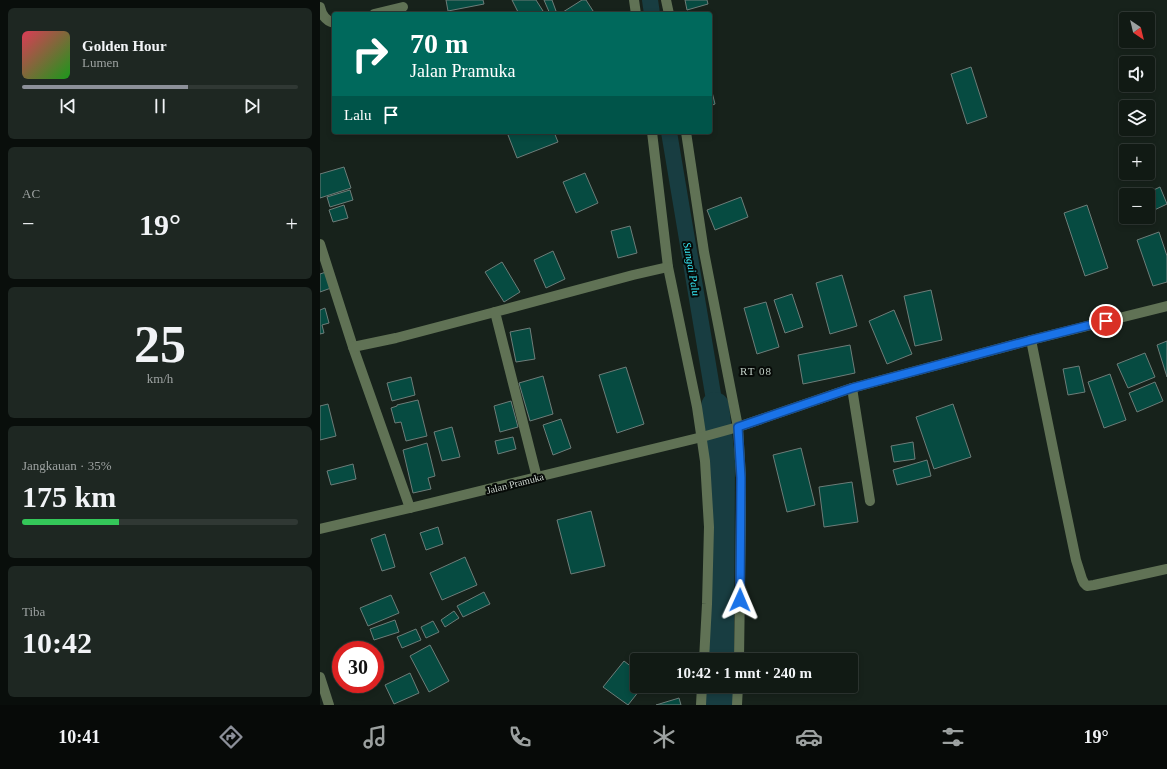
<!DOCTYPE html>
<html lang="id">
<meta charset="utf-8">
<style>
:root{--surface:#111a14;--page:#1e2722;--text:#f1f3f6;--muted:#9ca1a0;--line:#303834;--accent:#8c9099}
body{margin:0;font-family:Georgia,serif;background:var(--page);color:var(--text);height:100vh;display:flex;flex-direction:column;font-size:15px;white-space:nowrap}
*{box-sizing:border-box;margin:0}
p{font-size:13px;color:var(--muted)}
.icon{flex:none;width:22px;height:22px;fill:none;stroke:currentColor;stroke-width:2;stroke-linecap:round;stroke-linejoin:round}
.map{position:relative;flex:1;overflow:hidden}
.side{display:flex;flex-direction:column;gap:8px;padding:8px;background:#090e0b;width:320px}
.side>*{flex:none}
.hud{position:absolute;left:12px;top:12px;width:380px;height:122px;border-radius:4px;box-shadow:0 2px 6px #0003,0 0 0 1px var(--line);background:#00695c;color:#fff;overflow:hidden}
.needle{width:26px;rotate:145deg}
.fabs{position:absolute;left:799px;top:12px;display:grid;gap:8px}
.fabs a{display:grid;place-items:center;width:36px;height:36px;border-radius:4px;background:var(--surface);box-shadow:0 2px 6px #0003,0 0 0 1px var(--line);font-size:20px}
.speed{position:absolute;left:12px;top:641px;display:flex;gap:8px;font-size:20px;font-weight:700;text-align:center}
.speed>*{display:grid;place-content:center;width:52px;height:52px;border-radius:50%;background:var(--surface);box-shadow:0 2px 6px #0003,0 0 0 1px var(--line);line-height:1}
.speed .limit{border:6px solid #d22;background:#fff;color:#111}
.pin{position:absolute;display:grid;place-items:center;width:34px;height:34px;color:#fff;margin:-17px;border:2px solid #fff;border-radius:50%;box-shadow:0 1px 4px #0007}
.me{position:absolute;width:44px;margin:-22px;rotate:1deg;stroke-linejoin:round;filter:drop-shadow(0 0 3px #0008)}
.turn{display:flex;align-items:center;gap:14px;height:84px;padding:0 12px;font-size:18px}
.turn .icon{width:52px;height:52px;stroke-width:2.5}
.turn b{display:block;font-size:28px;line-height:34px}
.then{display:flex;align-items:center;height:38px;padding:0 12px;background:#0003;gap:8px;font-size:15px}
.big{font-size:30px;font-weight:600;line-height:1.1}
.side .tile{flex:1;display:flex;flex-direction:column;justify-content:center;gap:6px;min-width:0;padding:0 14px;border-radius:6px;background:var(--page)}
.side .dial{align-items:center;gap:0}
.dial b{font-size:52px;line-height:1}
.song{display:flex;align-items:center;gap:12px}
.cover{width:48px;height:48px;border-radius:6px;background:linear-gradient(135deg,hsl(350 70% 55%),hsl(120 70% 35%))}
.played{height:4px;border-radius:2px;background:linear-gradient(90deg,var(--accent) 60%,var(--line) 60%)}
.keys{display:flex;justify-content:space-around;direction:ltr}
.heat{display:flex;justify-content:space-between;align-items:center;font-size:22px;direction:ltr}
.charge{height:6px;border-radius:3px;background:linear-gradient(90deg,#34c759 35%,var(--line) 0)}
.trip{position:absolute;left:310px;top:653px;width:228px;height:40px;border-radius:4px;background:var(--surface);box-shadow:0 2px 6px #0003,0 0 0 1px var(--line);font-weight:600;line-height:40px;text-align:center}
.tab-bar{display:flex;height:64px;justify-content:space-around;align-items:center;background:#070a08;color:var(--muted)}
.tab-bar .icon{width:28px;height:28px}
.tab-bar .selected{color:var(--accent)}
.tab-bar b{font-size:18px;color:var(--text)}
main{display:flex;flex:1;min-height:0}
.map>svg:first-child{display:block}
</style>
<main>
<section class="side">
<div class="tile">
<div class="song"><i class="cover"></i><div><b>Golden Hour</b><p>Lumen</p></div></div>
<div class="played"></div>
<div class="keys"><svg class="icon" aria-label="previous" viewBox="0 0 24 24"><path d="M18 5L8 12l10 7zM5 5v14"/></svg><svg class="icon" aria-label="pause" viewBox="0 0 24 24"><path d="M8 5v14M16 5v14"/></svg><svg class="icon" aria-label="next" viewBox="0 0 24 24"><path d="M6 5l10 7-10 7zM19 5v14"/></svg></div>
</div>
<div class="tile"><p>AC</p>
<div class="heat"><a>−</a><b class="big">19°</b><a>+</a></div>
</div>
<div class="tile dial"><b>25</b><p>km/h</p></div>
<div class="tile"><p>Jangkauan · 35%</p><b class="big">175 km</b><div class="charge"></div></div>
<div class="tile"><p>Tiba</p><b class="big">10:42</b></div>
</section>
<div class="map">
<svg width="847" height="705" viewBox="0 0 847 705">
<rect width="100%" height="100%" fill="#17221b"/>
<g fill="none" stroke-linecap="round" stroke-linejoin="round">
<g stroke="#183d41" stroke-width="16">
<path d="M330,0L332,14"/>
<path d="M349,132L395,406"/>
</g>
<g stroke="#183d41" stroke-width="28">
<path d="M395,406L401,458L400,660"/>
<path d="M399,705L400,686"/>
</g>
</g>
<g fill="#064b41" stroke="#6d7d79">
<path d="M126,0H163L164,4L128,11Z"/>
<path d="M192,0H216L223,11L218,14H199Z"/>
<path d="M224,0H232L236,11L230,14Z"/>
<path d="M262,0H266L275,14H244L243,12Z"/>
<path d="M365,0H387L388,4L367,10Z"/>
<path d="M651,67L667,117L647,124L631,74Z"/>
<path d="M390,84L395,104L390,106Z"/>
<path d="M196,132H234L238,142L197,158L188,135Z"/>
<path d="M24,167L31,188L0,198V174Z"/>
<path d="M265,173L278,203L256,213L243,182Z"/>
<path d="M840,187L847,204L828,213V195H823Z"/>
<path d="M30,190L33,200L10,207L7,197Z"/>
<path d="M421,197L428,217L395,230L387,210Z"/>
<path d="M24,205L28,218L13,222L9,210Z"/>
<path d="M767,205L788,268L765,276L744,213Z"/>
<path d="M310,226L317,253L298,258L291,231Z"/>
<path d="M839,232L847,256V282L833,286L817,240Z"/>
<path d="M233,251L245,279L226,288L214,260Z"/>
<path d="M182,262L200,292L184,302L165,272Z"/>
<path d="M6,272L11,288L0,292V274Z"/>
<path d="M522,275L537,326L510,334L496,283Z"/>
<path d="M611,290L622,340L595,346L584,296Z"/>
<path d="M472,294L483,327L465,333L454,300Z"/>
<path d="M446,302L459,347L437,354L424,308Z"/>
<path d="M5,308L9,323L2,325L4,333L0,334V310Z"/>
<path d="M574,310L592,354L567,364L549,321Z"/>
<path d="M210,328L215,359L196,362L190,332Z"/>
<path d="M847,341V377L837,345Z"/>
<path d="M530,345L535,373L483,384L478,355Z"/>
<path d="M825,353L835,377L808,388L797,364Z"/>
<path d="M759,366L765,392L748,395L743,369Z"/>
<path d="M306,367L324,424L297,433L279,375Z"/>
<path d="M790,374L806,420L784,428L768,382Z"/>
<path d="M223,376L233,414L210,421L199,383Z"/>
<path d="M91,377L95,395L72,401L67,383Z"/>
<path d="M835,382L843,401L817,412L809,393Z"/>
<path d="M98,400L107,436L86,441L81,422L75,423L71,408L77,406V405Z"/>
<path d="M191,401L198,427L180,432L174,406Z"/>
<path d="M8,404L16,436L0,440V406Z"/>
<path d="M633,404L651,457L614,469L596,417Z"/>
<path d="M241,419L251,448L233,455L223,425Z"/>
<path d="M132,427L140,457L122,461L114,432Z"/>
<path d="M193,437L196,449L178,454L175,441Z"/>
<path d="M593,442L595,459L574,462L571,446Z"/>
<path d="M107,443L115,476L108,478L111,489L93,493L83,450Z"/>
<path d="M481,448L495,505L467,512L453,455Z"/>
<path d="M607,460L611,476L577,485L573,470Z"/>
<path d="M33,464L36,479L11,485L7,471Z"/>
<path d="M532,482L538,522L504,527L499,487Z"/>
<path d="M271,511L285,566L251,574L237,520Z"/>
<path d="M118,527L123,544L106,550L100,533Z"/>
<path d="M65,534L75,567L62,571L51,539Z"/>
<path d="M145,557L157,585L122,600L110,573Z"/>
<path d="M164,592L170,604L143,617L137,606Z"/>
<path d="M71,595L79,613L48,626L40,608Z"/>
<path d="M134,611L139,618L125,627L121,620Z"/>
<path d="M75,620L79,632L54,640L50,629Z"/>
<path d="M113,621L119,632L106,638L101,627Z"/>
<path d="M96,629L101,640L82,648L77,637Z"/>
<path d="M110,645L129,681L109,692L90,656Z"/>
<path d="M304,661L317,671V686H323L308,705L283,687Z"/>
<path d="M90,673L99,693L74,704L65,685Z"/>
<path d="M359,698L361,705H336Z"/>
</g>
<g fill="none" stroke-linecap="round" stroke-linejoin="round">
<g stroke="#607255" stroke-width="10">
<path d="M314,0L316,14"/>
<path d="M346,0L349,14"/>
<path d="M0,7C2,16 6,21 14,23"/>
<path d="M54,14L83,7"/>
<path d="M332,132L348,267L377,407L385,461L389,527L387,604L384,660"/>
<path d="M366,132L384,252L418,427L421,478V509L419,660"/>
<path d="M0,244L33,347L90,508"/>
<path d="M711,340L740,483L756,560L762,579L764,583L767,586L774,585L847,569"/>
<path d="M33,347L76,338L175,312"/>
<path d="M532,388L550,501"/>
<path d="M217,478L175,312L313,275L348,267"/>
<path d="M0,529L90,508L382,437L418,427L532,388L711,340L847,306"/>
<path d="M0,677L9,705"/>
<path d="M381,705L382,686"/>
<path d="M417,705L418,686"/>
</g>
</g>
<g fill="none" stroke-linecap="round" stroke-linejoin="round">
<defs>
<path id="route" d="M420,600L421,478L418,427L532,388L711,340L786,321"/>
</defs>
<use href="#route" stroke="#114b97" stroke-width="10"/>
<use href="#route" stroke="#1a73e8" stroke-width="7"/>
</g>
<g text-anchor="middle" stroke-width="4" stroke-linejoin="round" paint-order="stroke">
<g font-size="10" fill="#cfd7d2" stroke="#060a07">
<text transform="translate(195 483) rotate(-14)" y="4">Jalan Pramuka</text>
</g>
<g font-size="11" font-style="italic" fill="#36ebf9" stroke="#060a07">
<text transform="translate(372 269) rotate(80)" y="4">Sungai Palu</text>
</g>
<g font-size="11" letter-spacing="1" fill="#c2d0c7" stroke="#060a07">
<text x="436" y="375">RT 08</text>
</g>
</g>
</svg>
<div class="fabs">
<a><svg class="needle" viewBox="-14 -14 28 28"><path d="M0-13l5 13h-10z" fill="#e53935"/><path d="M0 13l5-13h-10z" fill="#9ca1a0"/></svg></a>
<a><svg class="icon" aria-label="sound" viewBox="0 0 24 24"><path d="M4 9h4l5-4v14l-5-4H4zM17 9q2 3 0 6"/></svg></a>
<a><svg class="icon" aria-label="layers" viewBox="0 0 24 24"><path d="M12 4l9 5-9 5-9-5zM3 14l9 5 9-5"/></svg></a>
<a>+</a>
<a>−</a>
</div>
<div class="speed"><div class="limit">30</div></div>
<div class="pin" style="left:786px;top:321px;background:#d93025"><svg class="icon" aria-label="arrive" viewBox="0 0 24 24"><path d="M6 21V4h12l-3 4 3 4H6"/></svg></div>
<svg class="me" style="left:420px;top:600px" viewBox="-20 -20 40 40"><path d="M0-17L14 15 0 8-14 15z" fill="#1a73e8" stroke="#fff" stroke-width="4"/></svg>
<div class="trip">10:42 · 1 mnt · 240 m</div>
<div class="hud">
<div class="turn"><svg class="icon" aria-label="right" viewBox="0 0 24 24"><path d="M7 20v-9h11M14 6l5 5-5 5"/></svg><div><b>70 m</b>Jalan Pramuka</div></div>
<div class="then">Lalu<svg class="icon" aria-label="arrive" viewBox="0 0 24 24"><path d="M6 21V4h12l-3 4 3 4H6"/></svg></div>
</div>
</div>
</main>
<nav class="tab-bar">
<b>10:41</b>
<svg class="icon selected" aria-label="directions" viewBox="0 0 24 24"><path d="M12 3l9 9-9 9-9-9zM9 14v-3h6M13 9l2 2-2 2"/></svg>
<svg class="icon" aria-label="music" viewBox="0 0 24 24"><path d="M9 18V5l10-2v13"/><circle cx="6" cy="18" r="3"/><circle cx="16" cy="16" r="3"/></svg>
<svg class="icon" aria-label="phone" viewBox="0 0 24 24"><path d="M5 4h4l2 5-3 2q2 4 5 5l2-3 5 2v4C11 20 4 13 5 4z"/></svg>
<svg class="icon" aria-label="climate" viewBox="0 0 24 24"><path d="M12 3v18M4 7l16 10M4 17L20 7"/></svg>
<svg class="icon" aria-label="car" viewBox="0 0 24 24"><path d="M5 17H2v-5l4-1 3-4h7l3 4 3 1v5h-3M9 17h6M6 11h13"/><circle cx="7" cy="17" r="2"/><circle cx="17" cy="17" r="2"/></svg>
<svg class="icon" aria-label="filters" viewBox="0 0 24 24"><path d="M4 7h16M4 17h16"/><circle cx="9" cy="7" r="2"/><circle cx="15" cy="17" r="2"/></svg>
<b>19°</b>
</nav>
